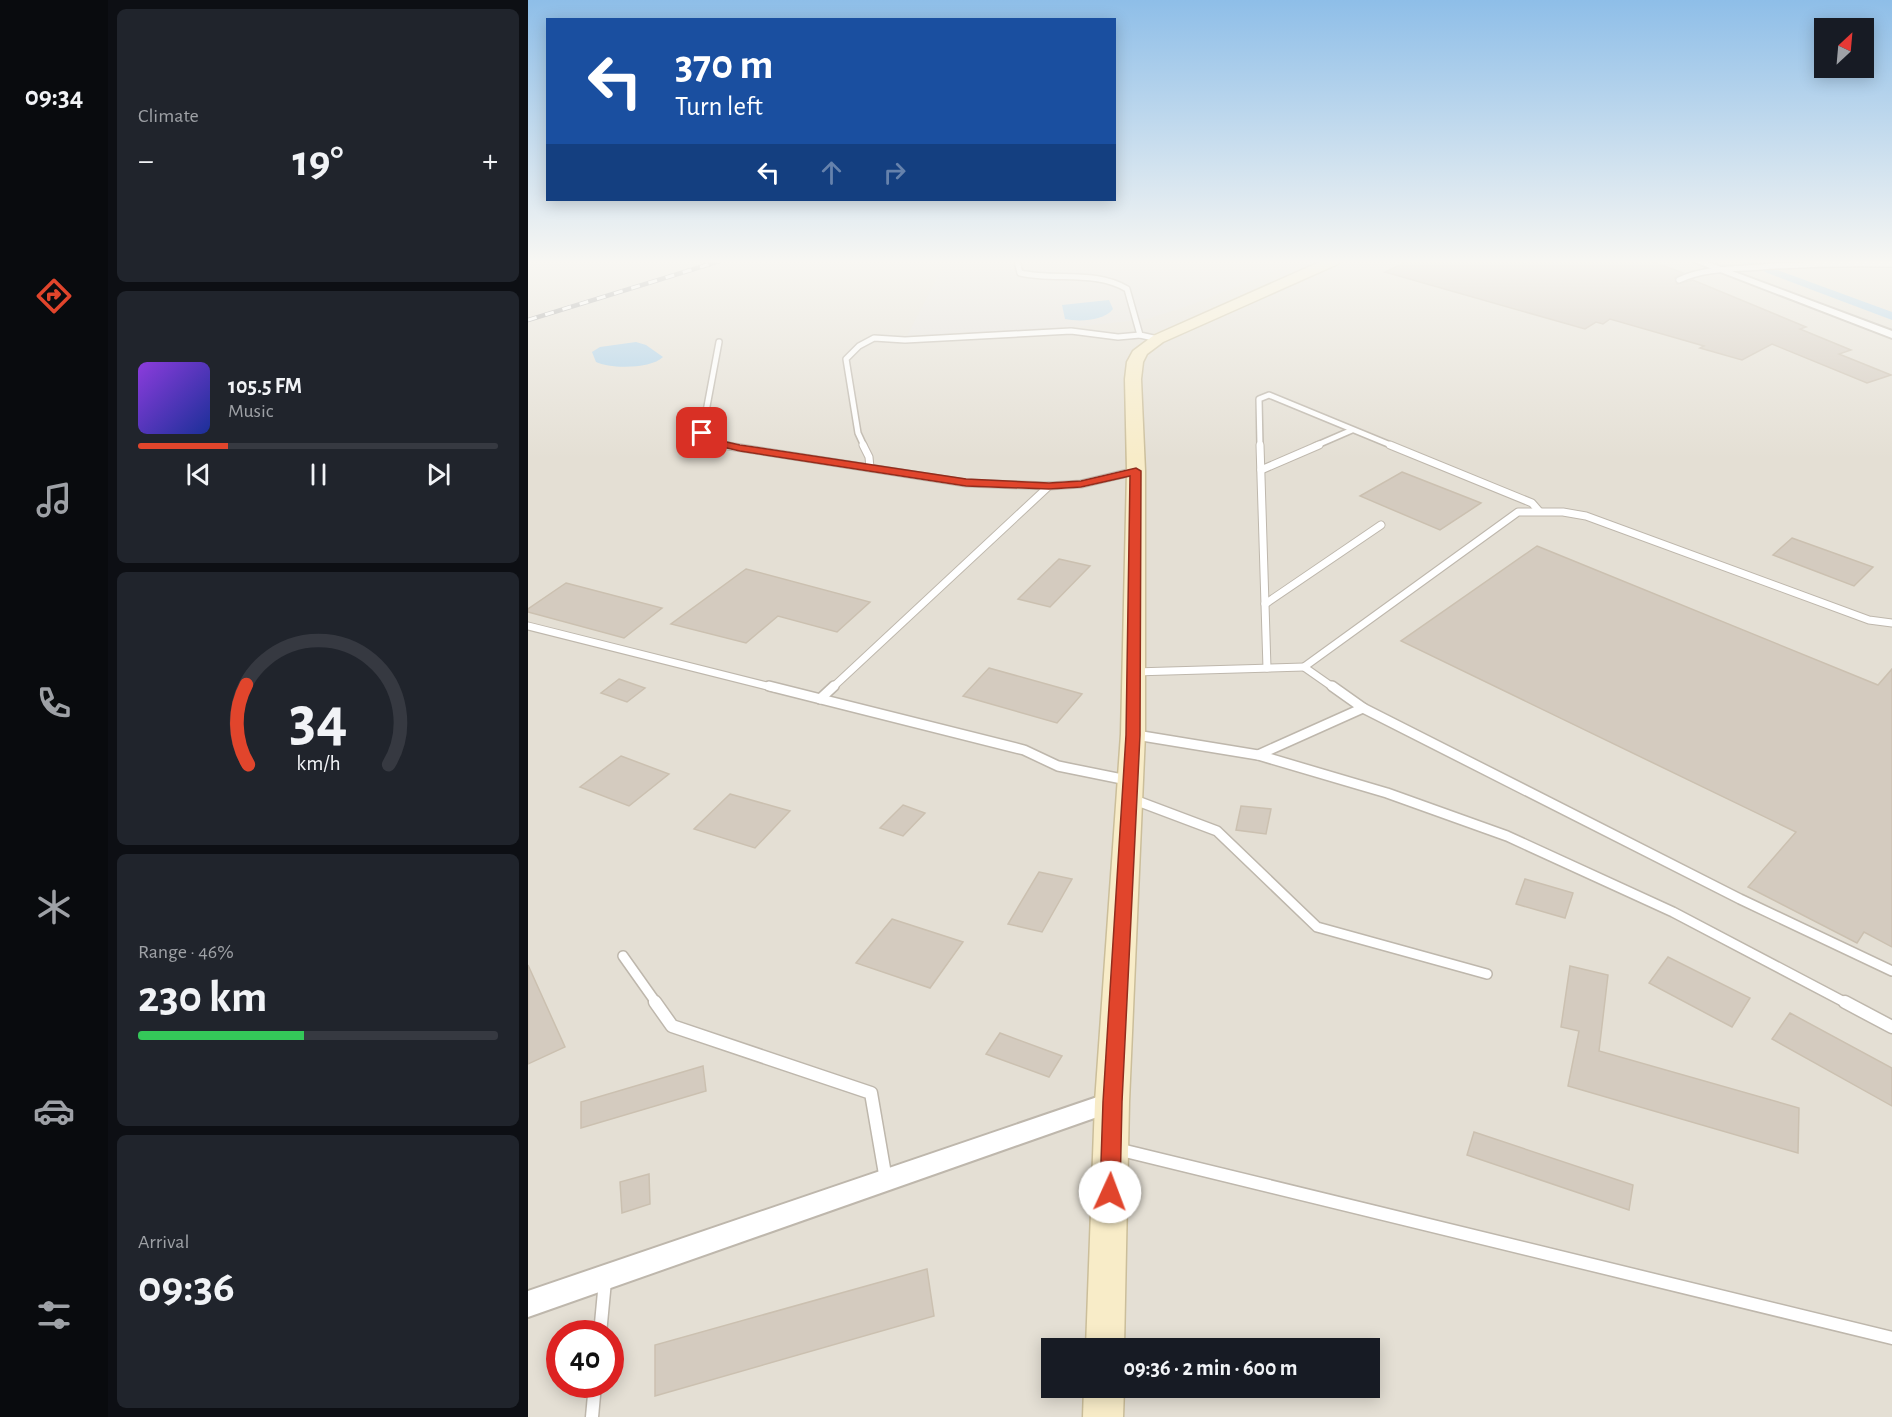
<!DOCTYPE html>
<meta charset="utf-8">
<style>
:root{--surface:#171b24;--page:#20242c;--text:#f1f3f6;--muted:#9ea1a6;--line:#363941;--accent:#e1452c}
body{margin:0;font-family:"Alegreya Sans",sans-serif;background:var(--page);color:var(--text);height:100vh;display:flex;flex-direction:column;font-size:22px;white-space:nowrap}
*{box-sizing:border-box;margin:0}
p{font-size:20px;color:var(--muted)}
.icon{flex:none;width:33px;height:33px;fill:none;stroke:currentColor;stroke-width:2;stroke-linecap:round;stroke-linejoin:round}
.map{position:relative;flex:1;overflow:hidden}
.drawer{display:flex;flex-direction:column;gap:9px;padding:9px;background:#0d0f14;width:420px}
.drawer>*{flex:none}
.top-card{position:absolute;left:18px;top:18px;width:570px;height:183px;border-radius:0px;box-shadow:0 3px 15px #0003;background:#1a4fa0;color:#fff;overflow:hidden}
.needle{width:39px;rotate:26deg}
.buttons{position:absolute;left:1286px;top:18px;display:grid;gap:12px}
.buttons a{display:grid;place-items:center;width:60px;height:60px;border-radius:0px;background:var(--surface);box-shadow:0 3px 15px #0003;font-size:30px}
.speed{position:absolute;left:18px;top:1320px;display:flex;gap:12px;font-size:30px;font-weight:700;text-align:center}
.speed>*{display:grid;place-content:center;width:78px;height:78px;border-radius:50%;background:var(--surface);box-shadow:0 3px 15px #0003;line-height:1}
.speed .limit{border:9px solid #d22;background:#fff;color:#111}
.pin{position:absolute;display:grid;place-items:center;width:51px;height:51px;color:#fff;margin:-26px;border-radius:12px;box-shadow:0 3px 9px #0006}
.me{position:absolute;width:66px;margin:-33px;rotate:2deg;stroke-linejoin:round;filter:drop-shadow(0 0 4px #0008)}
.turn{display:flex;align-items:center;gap:21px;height:126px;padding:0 30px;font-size:27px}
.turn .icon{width:78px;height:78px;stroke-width:2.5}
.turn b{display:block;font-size:42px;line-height:51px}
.lanes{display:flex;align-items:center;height:57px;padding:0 30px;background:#0003;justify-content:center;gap:30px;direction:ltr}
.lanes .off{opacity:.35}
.big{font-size:45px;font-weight:700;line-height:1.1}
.drawer .widget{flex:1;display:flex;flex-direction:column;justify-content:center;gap:9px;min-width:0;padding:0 21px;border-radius:9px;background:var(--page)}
.drawer .dial{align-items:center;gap:0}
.dial svg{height:156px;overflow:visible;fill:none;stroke:var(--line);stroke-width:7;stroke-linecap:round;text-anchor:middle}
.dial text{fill:var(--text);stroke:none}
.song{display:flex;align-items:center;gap:18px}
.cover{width:72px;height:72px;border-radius:9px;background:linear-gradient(135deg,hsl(270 70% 55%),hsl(230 70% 35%))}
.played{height:6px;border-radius:3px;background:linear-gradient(90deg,var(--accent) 25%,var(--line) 25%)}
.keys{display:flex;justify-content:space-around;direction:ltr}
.heat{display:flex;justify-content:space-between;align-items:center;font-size:33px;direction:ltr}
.charge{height:9px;border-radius:4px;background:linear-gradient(90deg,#34c759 46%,var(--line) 0)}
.trip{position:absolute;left:513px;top:1338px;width:339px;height:60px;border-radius:0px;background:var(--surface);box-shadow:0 3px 15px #0003;font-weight:700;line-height:60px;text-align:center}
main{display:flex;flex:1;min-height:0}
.tab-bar{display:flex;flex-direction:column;width:108px;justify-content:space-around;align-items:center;background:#090b0e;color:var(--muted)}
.tab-bar .icon{width:42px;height:42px}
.tab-bar .current{color:var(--accent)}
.tab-bar b{font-size:27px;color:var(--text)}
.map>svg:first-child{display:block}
</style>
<main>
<nav class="tab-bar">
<b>09:34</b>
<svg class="icon current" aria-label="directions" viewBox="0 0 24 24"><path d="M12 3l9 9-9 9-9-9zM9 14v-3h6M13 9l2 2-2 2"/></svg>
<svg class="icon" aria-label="music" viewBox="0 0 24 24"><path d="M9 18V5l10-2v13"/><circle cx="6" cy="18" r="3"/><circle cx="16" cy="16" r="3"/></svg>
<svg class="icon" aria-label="phone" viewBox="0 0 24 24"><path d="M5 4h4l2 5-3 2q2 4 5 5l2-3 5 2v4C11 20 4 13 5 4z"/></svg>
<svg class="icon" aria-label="climate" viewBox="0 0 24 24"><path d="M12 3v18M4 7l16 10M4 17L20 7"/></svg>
<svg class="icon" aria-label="car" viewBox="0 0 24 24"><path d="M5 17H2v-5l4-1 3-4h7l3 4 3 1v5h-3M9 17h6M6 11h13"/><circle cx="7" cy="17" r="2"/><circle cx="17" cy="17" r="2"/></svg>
<svg class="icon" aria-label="filters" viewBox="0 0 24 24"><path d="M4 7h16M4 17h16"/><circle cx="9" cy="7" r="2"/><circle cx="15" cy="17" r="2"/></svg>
</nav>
<section class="drawer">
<div class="widget"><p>Climate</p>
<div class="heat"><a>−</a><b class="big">19°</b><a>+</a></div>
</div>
<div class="widget">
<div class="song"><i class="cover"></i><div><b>105.5 FM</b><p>Music</p></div></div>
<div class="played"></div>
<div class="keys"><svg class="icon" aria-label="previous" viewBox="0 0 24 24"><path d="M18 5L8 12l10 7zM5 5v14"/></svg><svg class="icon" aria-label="pause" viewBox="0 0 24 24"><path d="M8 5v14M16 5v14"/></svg><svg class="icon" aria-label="next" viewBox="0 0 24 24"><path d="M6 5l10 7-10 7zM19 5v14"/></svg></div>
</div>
<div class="widget dial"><svg viewBox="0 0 100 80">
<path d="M14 69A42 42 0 1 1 86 69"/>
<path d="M14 69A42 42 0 0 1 13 28" stroke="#e1452c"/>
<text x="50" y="56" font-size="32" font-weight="700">34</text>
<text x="50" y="72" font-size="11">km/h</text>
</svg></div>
<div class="widget"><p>Range · 46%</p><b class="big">230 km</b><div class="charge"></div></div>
<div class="widget"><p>Arrival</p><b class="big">09:36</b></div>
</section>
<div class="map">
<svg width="1364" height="1417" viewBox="0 0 1364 1417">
<rect width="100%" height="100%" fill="#f0ede5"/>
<path fill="#e4dfd4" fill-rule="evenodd" d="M0,261H1364V1417H0ZM32,1334H82V1384H32ZM524,1348H842V1388H524Z"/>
<path fill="#e3dfda" d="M418,261H773L660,306L619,319L557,326L379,336Z"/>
<g fill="#a8cee7">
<path d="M581,300L585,309C576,321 551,322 537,319L534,305Z"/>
<path d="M108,342L118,345L135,357C123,369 82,369 68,362L64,352L72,347Z"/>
</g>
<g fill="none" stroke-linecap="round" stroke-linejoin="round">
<g fill="#a8cee7" fill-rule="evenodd">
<path d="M1209,261H1225L1229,264L1223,267Z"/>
<path d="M1241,267L1364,312V320L1237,272L1235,270Z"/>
</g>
</g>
<g fill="#d4cbbf" stroke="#cbc0b0" stroke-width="1.5">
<path d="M880,261H1123L1155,273L1147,278L1149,284L1165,280L1278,327L1272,329L1323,350L1311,354L1363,375L1339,383L1244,344L1214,360L1172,348L1176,346L1082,319L1075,324L1068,322L1057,329L857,272Z"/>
<path d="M874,472L953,503L912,530L832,496Z"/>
<path d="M1264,538L1345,567L1326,586L1245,555Z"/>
<path d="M1009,546L1350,685L1364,669V947L1336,932L1329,943L1220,887L1268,832L873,641Z"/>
<path d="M531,559L562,566L522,607L490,599Z"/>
<path d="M218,569L342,602L309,632L250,616L218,643L143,624Z"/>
<path d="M38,583L134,608L96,638L0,612V609Z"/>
<path d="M461,668L554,694L529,723L435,696Z"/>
<path d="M91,679L117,688L99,702L73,693Z"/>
<path d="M93,756L141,774L101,806L52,787Z"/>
<path d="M202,794L262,811L227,848L166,829Z"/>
<path d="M375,805L397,813L375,836L352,828Z"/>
<path d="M713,806L743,809L738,834L708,830Z"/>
<path d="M511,872L544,879L514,932L480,924Z"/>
<path d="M997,879L1045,893L1037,918L988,904Z"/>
<path d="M364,919L435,942L402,988L328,963Z"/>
<path d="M1140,957L1222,998L1204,1027L1121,983Z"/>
<path d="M0,965L37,1047L0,1064Z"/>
<path d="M1042,966L1080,975L1071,1051L1271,1108L1270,1153L1040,1086L1051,1031L1033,1027Z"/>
<path d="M1262,1013L1364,1068V1106L1244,1039Z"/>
<path d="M472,1033L534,1056L521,1077L458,1054Z"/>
<path d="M175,1066L178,1091L53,1128V1102Z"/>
<path d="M946,1132L1105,1185L1101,1210L939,1155Z"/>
<path d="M121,1174L122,1204L94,1213L92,1182Z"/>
<path d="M399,1269L406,1316L127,1396V1345Z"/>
</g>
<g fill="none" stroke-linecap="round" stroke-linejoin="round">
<defs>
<g id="lane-far3">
<path d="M489,261L492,273C528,281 567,270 599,289L612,335L630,339"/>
<path d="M1151,280C1176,268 1206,269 1233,267C1277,264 1320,263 1364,264"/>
<path d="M191,342L174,433L181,441L202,446"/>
<path d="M336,446L330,433L318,359L331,346L346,338L377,340L543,331L590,337L612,335"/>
<path d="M732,446L731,399L741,395L865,446"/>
<path d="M787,446L824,430"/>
</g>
<g id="lane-far2">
<path d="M194,445L438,483L521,486L553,484L608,471"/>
<path d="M335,445L341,457L342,468"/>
<path d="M732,445L739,668"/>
<path d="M862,445L1004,503L1011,511"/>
<path d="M733,470L791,445"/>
<path d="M737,604L853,525"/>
<path d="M0,626L247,688"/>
<path d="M606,672L776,667"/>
<path d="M304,688L521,486"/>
<path d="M806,688L776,667L990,512H1035L1058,516L1341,620L1364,623"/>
</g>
<g id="lane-far1">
<path d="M241,686L496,750L530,766L599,780"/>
<path d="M292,699L306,686"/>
<path d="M835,708L1212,899L1364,971"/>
<path d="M608,735L730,755L835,708L804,686"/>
<path d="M730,755L859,793L979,836L1145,912L1320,1004"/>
<path d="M604,799L689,831L789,927L959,974"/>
<path d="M95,956L129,1004"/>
</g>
<g id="lane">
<path d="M127,1002L144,1026L343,1093L358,1180"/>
<path d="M1317,1002L1364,1027"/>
<path d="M589,1149L1364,1338"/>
<path d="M72,1334L77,1281"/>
<path d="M64,1417L67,1384"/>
</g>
<g id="street">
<path d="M1164,261H1177L1364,331V338Z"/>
<path d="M584,1092L592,1095L595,1102L592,1109L0,1317V1291Z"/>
</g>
<g id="secondary">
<path d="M794,261H812L810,264L635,342L619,354L615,362L613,379L617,471V734L601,1102L596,1348H558L567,1102L593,734L599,471L597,379L599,362L605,351L625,336Z"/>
<path d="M556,1388H596L595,1417H555Z"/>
</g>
</defs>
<use href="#lane-far3" stroke="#beb7ac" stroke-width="8"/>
<use href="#lane-far2" stroke="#beb7ac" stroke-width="9"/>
<use href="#lane-far1" stroke="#beb7ac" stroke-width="12"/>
<use href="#lane" stroke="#beb7ac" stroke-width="15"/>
<use href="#street" stroke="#beb7ac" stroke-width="4"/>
<use href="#secondary" stroke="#cbbe9a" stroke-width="3"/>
<use href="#lane-far3" stroke="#fff" stroke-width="5"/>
<use href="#lane-far2" stroke="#fff" stroke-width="7"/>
<use href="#lane-far1" stroke="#fff" stroke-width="9"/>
<use href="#lane" stroke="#fff" stroke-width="12"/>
<use href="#street" fill="#fff" fill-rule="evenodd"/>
<use href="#secondary" fill="#f8ecc8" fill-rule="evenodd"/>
<defs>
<path id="rail" d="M0,320L192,261"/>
</defs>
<use href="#rail" stroke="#949494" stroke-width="4.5"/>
<use href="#rail" stroke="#fff" stroke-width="3" stroke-dasharray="9" stroke-linecap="butt"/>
</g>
<linearGradient id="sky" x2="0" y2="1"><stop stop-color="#8ebee8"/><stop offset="0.57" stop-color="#f8f7f3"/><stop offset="1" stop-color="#f8f7f3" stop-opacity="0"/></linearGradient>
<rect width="1364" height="459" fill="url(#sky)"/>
<path fill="#e1452c" stroke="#922d1d" stroke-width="1.5" d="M174,430L185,439L212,445L438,479L521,483L553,481L608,468L613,471L612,735L594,1102L592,1192L589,1199L582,1201L574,1199L572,1192L575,1102L598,735L602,476L553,487L521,489L438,486L212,451L177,443L169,433Z"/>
</svg>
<div class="buttons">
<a><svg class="needle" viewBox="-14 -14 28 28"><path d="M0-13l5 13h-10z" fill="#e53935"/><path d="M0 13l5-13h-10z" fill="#9ea1a6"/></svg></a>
</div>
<div class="speed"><div class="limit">40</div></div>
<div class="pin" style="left:174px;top:433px;background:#d93025"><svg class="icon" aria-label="arrive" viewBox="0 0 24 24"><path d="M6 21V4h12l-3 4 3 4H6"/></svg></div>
<svg class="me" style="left:582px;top:1192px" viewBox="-20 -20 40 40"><circle r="19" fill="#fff"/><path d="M0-13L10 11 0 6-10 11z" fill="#e1452c"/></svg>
<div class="trip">09:36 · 2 min · 600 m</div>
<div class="top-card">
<div class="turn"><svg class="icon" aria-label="left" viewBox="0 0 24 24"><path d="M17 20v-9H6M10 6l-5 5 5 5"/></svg><div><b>370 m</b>Turn left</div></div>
<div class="lanes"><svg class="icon" aria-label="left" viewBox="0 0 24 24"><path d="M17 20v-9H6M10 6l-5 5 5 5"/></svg><svg class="icon off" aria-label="ahead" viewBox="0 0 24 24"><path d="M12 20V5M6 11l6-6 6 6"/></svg><svg class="icon off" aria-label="right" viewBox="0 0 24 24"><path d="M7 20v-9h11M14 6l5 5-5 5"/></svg></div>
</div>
</div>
</main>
